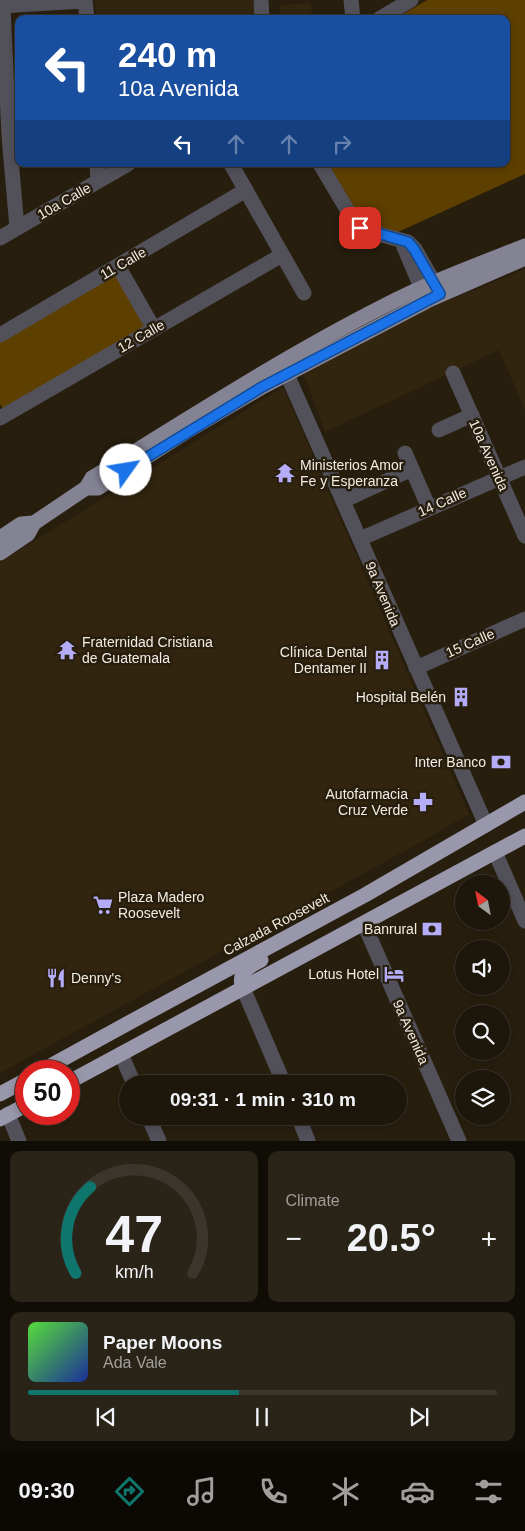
<!DOCTYPE html>
<meta charset="utf-8">
<style>
:root{--surface:#1d160a;--page:#2a2318;--text:#f1f3f6;--muted:#a09f9c;--line:#3b352b;--accent:#0f766e}
body{margin:0;font-family:Arial,sans-serif;background:var(--page);color:var(--text);height:100vh;display:flex;flex-direction:column;font-size:19px;white-space:nowrap}
*{box-sizing:border-box;margin:0}
p{font-size:16px;color:var(--muted)}
.icon{flex:none;width:28px;height:28px;fill:none;stroke:currentColor;stroke-width:2;stroke-linecap:round;stroke-linejoin:round}
.map{position:relative;height:1141px;overflow:hidden}
.panel{display:flex;flex-direction:column;gap:10px;padding:10px;background:#100c06;flex:1}
.panel>*{flex:none}
.guide{position:absolute;left:15px;top:15px;width:495px;height:152px;border-radius:10px;box-shadow:0 2px 8px #0003,0 0 0 1px var(--line);background:#1a4fa0;color:#fff;overflow:hidden}
.needle{width:32px;rotate:328deg}
.tools{position:absolute;left:455px;top:875px;display:grid;gap:10px}
.tools a{display:grid;place-items:center;width:55px;height:55px;border-radius:50%;background:var(--surface);box-shadow:0 2px 8px #0003,0 0 0 1px var(--line);font-size:25px}
.speed{position:absolute;left:15px;top:1060px;display:flex;gap:10px;font-size:25px;font-weight:700;text-align:center}
.speed>*{display:grid;place-content:center;width:65px;height:65px;border-radius:50%;background:var(--surface);box-shadow:0 2px 8px #0003,0 0 0 1px var(--line);line-height:1}
.speed .limit{border:8px solid #d22;background:#fff;color:#111}
.pin{position:absolute;display:grid;place-items:center;width:42px;height:42px;color:#fff;margin:-21px;border-radius:10px;box-shadow:0 2px 8px #0006}
.me{position:absolute;width:55px;margin:-28px;rotate:58deg;stroke-linejoin:round;filter:drop-shadow(0 0 4px #0008)}
.turn{display:flex;align-items:center;gap:18px;height:105px;padding:0 20px;font-size:22px}
.turn .icon{width:65px;height:65px;stroke-width:2.5}
.turn b{display:block;font-size:35px;line-height:42px}
.lanes{display:flex;align-items:center;height:48px;padding:0 20px;background:#0003;justify-content:center;gap:25px;direction:ltr}
.lanes .off{opacity:.35}
.big{font-size:38px;font-weight:700;line-height:1.1}
.panel .card{flex:1;display:flex;flex-direction:column;justify-content:center;gap:8px;min-width:0;padding:0 18px;border-radius:10px;background:var(--page)}
.panel .dial{align-items:center;gap:0}
.dial svg{height:130px;overflow:visible;fill:none;stroke:var(--line);stroke-width:7;stroke-linecap:round;text-anchor:middle}
.dial text{fill:var(--text);stroke:none}
.song{display:flex;align-items:center;gap:15px}
.cover{width:60px;height:60px;border-radius:8px;background:linear-gradient(135deg,hsl(110 70% 55%),hsl(230 70% 35%))}
.played{height:5px;border-radius:2px;background:linear-gradient(90deg,var(--accent) 45%,var(--line) 45%)}
.keys{display:flex;justify-content:space-around;direction:ltr}
.heat{display:flex;justify-content:space-between;align-items:center;font-size:28px;direction:ltr}
.panel .tiles{flex:1;display:grid;gap:10px;grid-template-columns:1fr 1fr}
.card:last-child{grid-column:span 2}
.trip{position:absolute;left:119px;top:1075px;width:288px;height:50px;border-radius:25px;background:var(--surface);box-shadow:0 2px 8px #0003,0 0 0 1px var(--line);font-weight:700;line-height:50px;text-align:center}
.tabs{display:flex;height:80px;justify-content:space-around;align-items:center;background:#0c0904;color:var(--muted)}
.tabs .icon{width:35px;height:35px}
.tabs .selected{color:var(--accent)}
.tabs b{font-size:22px;color:var(--text)}
.map>svg:first-child{display:block}
</style>
<div class="map">
<svg width="525" height="1141" viewBox="0 0 525 1141">
<rect width="100%" height="100%" fill="#271e0e"/>
<g fill="#32250f">
<path d="M95,0H253L255,19H96Z"/>
<path d="M311,3L312,19H280V5Z"/>
<path d="M525,269V410L499,350L325,432L303,373L404,319Z"/>
<path d="M283,387L469,814L430,837L0,1073V562Z"/>
</g>
<g fill="#5d3f00">
<path d="M427,0H525V174L396,233L362,221L328,164H506V19H395Z"/>
<path d="M117,270L150,327L4,411L0,404V339Z"/>
</g>
<g fill="none" stroke-linecap="round" stroke-linejoin="round">
<g stroke="#52515a" stroke-width="15">
<path d="M85,0L87,19"/>
<path d="M261,0L262,19"/>
<path d="M351,0L353,19"/>
<path d="M0,6L85,1"/>
<path d="M3,6L9,136L17,228"/>
<path d="M379,19L411,0"/>
<path d="M97,164L98,181"/>
<path d="M231,164L304,293"/>
<path d="M320,164L355,223L360,228L367,231L408,242L415,249L440,293"/>
<path d="M0,238L128,164"/>
<path d="M404,247L426,299"/>
<path d="M118,266L154,329"/>
<path d="M0,335L246,190"/>
<path d="M282,363L486,825"/>
<path d="M453,373L525,536"/>
<path d="M0,418L282,255"/>
<path d="M439,430L472,415"/>
<path d="M405,453L429,508"/>
<path d="M343,501L412,469"/>
<path d="M360,539L525,467"/>
<path d="M416,668L525,619"/>
<path d="M495,852L525,921"/>
<path d="M364,924L459,1141"/>
<path d="M243,988L284,1084"/>
<path d="M121,1054L134,1084"/>
<path d="M8,1114L19,1141"/>
<path d="M148,1116L159,1141"/>
<path d="M298,1116L308,1141"/>
</g>
<g stroke="#848394" stroke-width="15">
<path d="M86,488H98L189,430L262,387L427,301L525,258"/>
<path d="M0,538L21,524L34,523"/>
<path d="M0,553L28,534L34,523L86,488L92,478C188,419 282,358 382,307C428,283 477,265 525,246"/>
</g>
<g stroke="#9897ab" stroke-width="15">
<path d="M243,988C237,973 249,966 261,960"/>
<path d="M41,1071L145,1014L365,895L525,802"/>
<path d="M69,1082L525,836"/>
<path d="M0,1094L26,1080"/>
<path d="M0,1119L26,1105"/>
</g>
</g>
<g fill="none" stroke-linecap="round" stroke-linejoin="round">
<defs>
<path id="route" d="M126,470L262,387L440,294L414,249L408,242L360,228"/>
</defs>
<use href="#route" stroke="#114b97" stroke-width="12"/>
<use href="#route" stroke="#1a73e8" stroke-width="9"/>
</g>
<defs>
<symbol id="temple-bare" viewBox="-9 -9 18 18"><path d="M0-6L5-2H3V0L6.5 2.5H4V6H1.5V3h-3V6H-4V2.5H-6.5L-3 0V-2H-5Z" fill="#b5acf8" stroke="#271e0e" stroke-width="2.5" paint-order="stroke"/></symbol>
<symbol id="building-bare" viewBox="-9 -9 18 18"><path d="M-4-6H4V6H1V3H-1V6H-4ZM-2.5-4.3h1.7v1.8h-1.7ZM.8-4.3h1.7v1.8H.8ZM-2.5-1h1.7V.8h-1.7ZM.8-1h1.7V.8H.8Z" fill="#b5acf8" stroke="#271e0e" stroke-width="2.5" paint-order="stroke"/></symbol>
<symbol id="bank-bare" viewBox="-9 -9 18 18"><path d="M-6-4H6V4H-6ZM0-2.3a2.3 2.3 0 1 0 0 4.6a2.3 2.3 0 1 0 0-4.6Z" fill="#b5acf8" stroke="#271e0e" stroke-width="2.5" paint-order="stroke"/></symbol>
<symbol id="pharmacy-bare" viewBox="-9 -9 18 18"><path d="M-2-6h4v4h4v4h-4v4h-4v-4h-4v-4h4Z" fill="#b5acf8" stroke="#271e0e" stroke-width="2.5" paint-order="stroke"/></symbol>
<symbol id="supermarket-bare" viewBox="-9 -9 18 18"><path d="M-6-5.5h2.5l.6 2H6L4.5 2H-2.5L-4.4-4H-6ZM-1.5 3.2a1.3 1.3 0 1 0 .1 0ZM3 3.2a1.3 1.3 0 1 0 .1 0Z" fill="#b5acf8" stroke="#271e0e" stroke-width="2.5" paint-order="stroke"/></symbol>
<symbol id="hotel-bare" viewBox="-9 -9 18 18"><path d="M-6-4.5h1.5V1H6V5H4.5V3h-9V5H-6ZM-4 0a1.8 1.8 0 1 1 3.6 0ZM.5 0V-2.5h3Q6-2.5 6 0Z" fill="#b5acf8" stroke="#271e0e" stroke-width="2.5" paint-order="stroke"/></symbol>
<symbol id="restaurant-bare" viewBox="-9 -9 18 18"><path d="M-5-6h1v4h1v-4h1v4h1v-4h1v5L-1.5 .5V6h-2V.5L-5-1ZM5-6V6H3V1.5H1.5Q1.5-4 5-6Z" fill="#b5acf8" stroke="#271e0e" stroke-width="2.5" paint-order="stroke"/></symbol>
</defs>
<g fill-rule="evenodd">
<use href="#temple-bare" x="271" y="459" width="28" height="28"/>
<use href="#temple-bare" x="53" y="636" width="28" height="28"/>
<use href="#building-bare" x="368" y="646" width="28" height="28"/>
<use href="#building-bare" x="447" y="683" width="28" height="28"/>
<use href="#bank-bare" x="487" y="748" width="28" height="28"/>
<use href="#pharmacy-bare" x="409" y="788" width="28" height="28"/>
<use href="#supermarket-bare" x="89" y="891" width="28" height="28"/>
<use href="#bank-bare" x="418" y="915" width="28" height="28"/>
<use href="#hotel-bare" x="380" y="960" width="28" height="28"/>
<use href="#restaurant-bare" x="42" y="964" width="28" height="28"/>
</g>
<g text-anchor="middle" stroke-width="5" stroke-linejoin="round" paint-order="stroke">
<g font-size="14" fill="#f3ece2" stroke="#271e0e">
<text transform="translate(64 201) rotate(-30)" y="5">10a Calle</text>
<text transform="translate(123 263) rotate(-30)" y="5">11 Calle</text>
<text transform="translate(141 336) rotate(-30)" y="5">12 Calle</text>
<text transform="translate(489 455) rotate(66)" y="5">10a Avenida</text>
<text transform="translate(442 502) rotate(-24)" y="5">14 Calle</text>
<text transform="translate(383 594) rotate(67)" y="5">9a Avenida</text>
<text transform="translate(470 643) rotate(-24)" y="5">15 Calle</text>
<text transform="translate(276 924) rotate(-28)" y="5">Calzada Roosevelt</text>
<text transform="translate(411 1032) rotate(66)" y="5">9a Avenida</text>
</g>
<g font-size="14" fill="#f3ece2" stroke="#271e0e" text-anchor="end">
<text x="300" y="470" text-anchor="start">Ministerios Amor<tspan x="300" dy="16">Fe y Esperanza</tspan></text>
<text x="82" y="647" text-anchor="start">Fraternidad Cristiana<tspan x="82" dy="16">de Guatemala</tspan></text>
<text x="367" y="657">Clínica Dental<tspan x="367" dy="16">Dentamer II</tspan></text>
<text x="446" y="702">Hospital Belén</text>
<text x="486" y="767">Inter Banco</text>
<text x="408" y="799">Autofarmacia<tspan x="408" dy="16">Cruz Verde</tspan></text>
<text x="118" y="902" text-anchor="start">Plaza Madero<tspan x="118" dy="16">Roosevelt</tspan></text>
<text x="417" y="934">Banrural</text>
<text x="379" y="979">Lotus Hotel</text>
<text x="71" y="983" text-anchor="start">Denny's</text>
</g>
</g>
</svg>
<div class="tools">
<a><svg class="needle" viewBox="-14 -14 28 28"><path d="M0-13l5 13h-10z" fill="#e53935"/><path d="M0 13l5-13h-10z" fill="#a09f9c"/></svg></a>
<a><svg class="icon" aria-label="sound" viewBox="0 0 24 24"><path d="M4 9h4l5-4v14l-5-4H4zM17 9q2 3 0 6"/></svg></a>
<a><svg class="icon" aria-label="search" viewBox="0 0 24 24"><circle cx="10" cy="10" r="6"/><path d="M15 15l6 6"/></svg></a>
<a><svg class="icon" aria-label="layers" viewBox="0 0 24 24"><path d="M12 4l9 5-9 5-9-5zM3 14l9 5 9-5"/></svg></a>
</div>
<div class="speed"><div class="limit">50</div></div>
<div class="pin" style="left:360px;top:228px;background:#d93025"><svg class="icon" aria-label="arrive" viewBox="0 0 24 24"><path d="M6 21V4h12l-3 4 3 4H6"/></svg></div>
<svg class="me" style="left:126px;top:470px" viewBox="-20 -20 40 40"><circle r="19" fill="#fff"/><path d="M0-13L10 11 0 6-10 11z" fill="#1a73e8"/></svg>
<div class="trip">09:31 · 1 min · 310 m</div>
<div class="guide">
<div class="turn"><svg class="icon" aria-label="left" viewBox="0 0 24 24"><path d="M17 20v-9H6M10 6l-5 5 5 5"/></svg><div><b>240 m</b>10a Avenida</div></div>
<div class="lanes"><svg class="icon" aria-label="left" viewBox="0 0 24 24"><path d="M17 20v-9H6M10 6l-5 5 5 5"/></svg><svg class="icon off" aria-label="ahead" viewBox="0 0 24 24"><path d="M12 20V5M6 11l6-6 6 6"/></svg><svg class="icon off" aria-label="ahead" viewBox="0 0 24 24"><path d="M12 20V5M6 11l6-6 6 6"/></svg><svg class="icon off" aria-label="right" viewBox="0 0 24 24"><path d="M7 20v-9h11M14 6l5 5-5 5"/></svg></div>
</div>
</div>
<section class="panel">
<div class="tiles">
<div class="card dial"><svg viewBox="0 0 100 80">
<path d="M14 69A42 42 0 1 1 86 69"/>
<path d="M14 69A42 42 0 0 1 23 16" stroke="#0f766e"/>
<text x="50" y="56" font-size="32" font-weight="700">47</text>
<text x="50" y="72" font-size="11">km/h</text>
</svg></div>
<div class="card"><p>Climate</p>
<div class="heat"><a>−</a><b class="big">20.5°</b><a>+</a></div>
</div>
<div class="card">
<div class="song"><i class="cover"></i><div><b>Paper Moons</b><p>Ada Vale</p></div></div>
<div class="played"></div>
<div class="keys"><svg class="icon" aria-label="previous" viewBox="0 0 24 24"><path d="M18 5L8 12l10 7zM5 5v14"/></svg><svg class="icon" aria-label="pause" viewBox="0 0 24 24"><path d="M8 5v14M16 5v14"/></svg><svg class="icon" aria-label="next" viewBox="0 0 24 24"><path d="M6 5l10 7-10 7zM19 5v14"/></svg></div>
</div>
</div>
</section>
<nav class="tabs">
<b>09:30</b>
<svg class="icon selected" aria-label="directions" viewBox="0 0 24 24"><path d="M12 3l9 9-9 9-9-9zM9 14v-3h6M13 9l2 2-2 2"/></svg>
<svg class="icon" aria-label="music" viewBox="0 0 24 24"><path d="M9 18V5l10-2v13"/><circle cx="6" cy="18" r="3"/><circle cx="16" cy="16" r="3"/></svg>
<svg class="icon" aria-label="phone" viewBox="0 0 24 24"><path d="M5 4h4l2 5-3 2q2 4 5 5l2-3 5 2v4C11 20 4 13 5 4z"/></svg>
<svg class="icon" aria-label="climate" viewBox="0 0 24 24"><path d="M12 3v18M4 7l16 10M4 17L20 7"/></svg>
<svg class="icon" aria-label="car" viewBox="0 0 24 24"><path d="M5 17H2v-5l4-1 3-4h7l3 4 3 1v5h-3M9 17h6M6 11h13"/><circle cx="7" cy="17" r="2"/><circle cx="17" cy="17" r="2"/></svg>
<svg class="icon" aria-label="filters" viewBox="0 0 24 24"><path d="M4 7h16M4 17h16"/><circle cx="9" cy="7" r="2"/><circle cx="15" cy="17" r="2"/></svg>
</nav>
